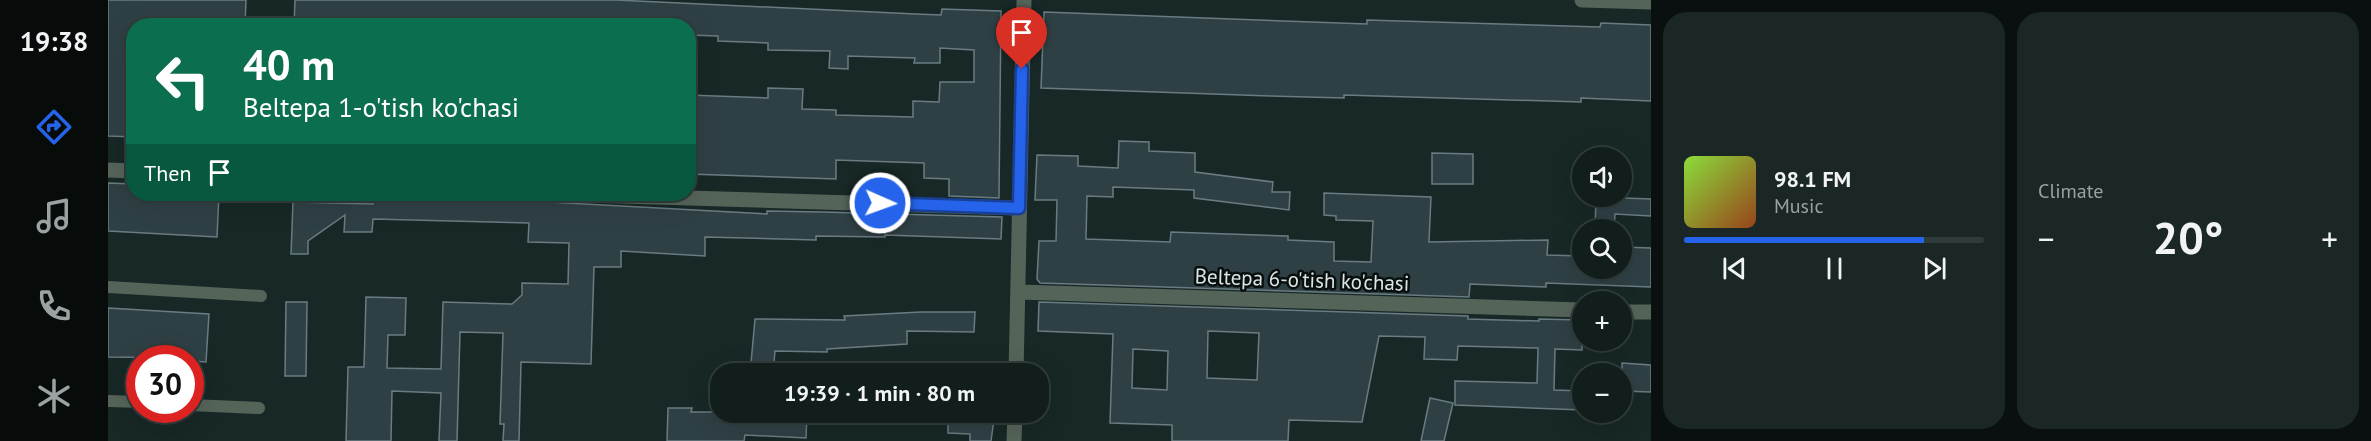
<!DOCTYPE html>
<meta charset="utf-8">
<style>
:root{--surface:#111e1c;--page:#1a2725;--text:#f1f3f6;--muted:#9ca2a3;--line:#303c3b;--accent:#2563eb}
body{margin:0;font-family:"PT Sans",sans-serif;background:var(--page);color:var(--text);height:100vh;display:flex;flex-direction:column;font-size:22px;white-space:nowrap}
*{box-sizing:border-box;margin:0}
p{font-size:20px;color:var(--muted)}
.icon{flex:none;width:33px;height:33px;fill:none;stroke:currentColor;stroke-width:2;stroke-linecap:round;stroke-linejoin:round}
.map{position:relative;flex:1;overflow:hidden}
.drawer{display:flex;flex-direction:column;gap:12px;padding:12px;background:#09100f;width:720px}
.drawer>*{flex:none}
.banner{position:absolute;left:18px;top:18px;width:570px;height:183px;border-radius:24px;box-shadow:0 6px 24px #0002,0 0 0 2px var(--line);background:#0b6e4f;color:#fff;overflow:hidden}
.tools{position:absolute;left:1464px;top:147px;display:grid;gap:12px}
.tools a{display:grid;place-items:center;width:60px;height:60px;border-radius:50%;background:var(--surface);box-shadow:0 6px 24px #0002,0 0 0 2px var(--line);font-size:30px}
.speed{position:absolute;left:18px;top:345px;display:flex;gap:12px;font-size:30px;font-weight:700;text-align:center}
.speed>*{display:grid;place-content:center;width:78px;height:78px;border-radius:50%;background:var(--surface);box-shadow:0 6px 24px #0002,0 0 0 2px var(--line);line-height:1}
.speed .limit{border:9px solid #d22;background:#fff;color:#111}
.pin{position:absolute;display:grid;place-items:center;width:51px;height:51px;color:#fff;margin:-62px -26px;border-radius:50% 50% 50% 0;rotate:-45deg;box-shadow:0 0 6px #0007}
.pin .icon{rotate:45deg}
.me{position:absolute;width:66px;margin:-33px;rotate:92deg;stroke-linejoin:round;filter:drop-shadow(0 0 4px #0008)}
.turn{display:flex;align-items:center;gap:21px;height:126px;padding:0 18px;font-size:27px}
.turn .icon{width:78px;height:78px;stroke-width:2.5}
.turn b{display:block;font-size:42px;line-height:51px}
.then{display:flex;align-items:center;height:57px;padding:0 18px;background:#0003;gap:12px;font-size:22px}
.big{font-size:45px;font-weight:700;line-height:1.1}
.drawer .widget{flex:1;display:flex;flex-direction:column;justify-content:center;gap:9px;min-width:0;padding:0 21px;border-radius:24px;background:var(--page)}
.song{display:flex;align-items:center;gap:18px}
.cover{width:72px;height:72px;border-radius:9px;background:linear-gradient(135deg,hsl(90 70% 55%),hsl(20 70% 35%))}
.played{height:6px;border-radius:3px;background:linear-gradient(90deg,var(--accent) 80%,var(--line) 80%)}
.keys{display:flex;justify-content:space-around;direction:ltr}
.heat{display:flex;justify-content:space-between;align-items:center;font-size:33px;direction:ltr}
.drawer .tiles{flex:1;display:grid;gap:12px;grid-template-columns:repeat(2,1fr)}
.trip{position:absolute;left:602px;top:363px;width:339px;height:60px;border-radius:24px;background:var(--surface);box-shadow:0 6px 24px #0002,0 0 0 2px var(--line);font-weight:700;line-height:60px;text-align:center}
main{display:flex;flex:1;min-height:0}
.tabs{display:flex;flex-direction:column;width:108px;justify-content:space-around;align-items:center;background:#070c0b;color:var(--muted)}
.tabs .icon{width:42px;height:42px}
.tabs .selected{color:var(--accent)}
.tabs b{font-size:27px;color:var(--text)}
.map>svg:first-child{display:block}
</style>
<main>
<nav class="tabs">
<b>19:38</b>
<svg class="icon selected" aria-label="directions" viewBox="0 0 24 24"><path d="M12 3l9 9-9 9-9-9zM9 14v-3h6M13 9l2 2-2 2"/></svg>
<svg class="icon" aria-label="music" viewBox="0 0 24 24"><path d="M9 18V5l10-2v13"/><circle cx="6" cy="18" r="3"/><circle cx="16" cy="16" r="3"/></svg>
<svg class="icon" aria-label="phone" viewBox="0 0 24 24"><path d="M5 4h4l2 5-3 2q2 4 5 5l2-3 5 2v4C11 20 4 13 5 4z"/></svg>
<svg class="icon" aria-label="climate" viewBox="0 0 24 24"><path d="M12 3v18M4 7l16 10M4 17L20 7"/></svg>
</nav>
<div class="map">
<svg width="1543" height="441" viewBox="0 0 1543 441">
<rect width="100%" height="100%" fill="#172826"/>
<g fill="#2f4045" stroke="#6a7c82" stroke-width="1.5" fill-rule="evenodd">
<path d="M0,0H138L137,26H26V137L0,136Z"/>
<path d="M187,0H508L808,14L833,15L834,9L893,11L891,198L841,196V179L816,178V163L728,160V179L580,174V95L660,98V88L695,89L694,109L728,110V115L805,117V101L831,102L832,82H866V50L832,48V63H806L807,58L740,56V69L721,68L722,51L660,50V43L610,41V36L580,35V26H186Z"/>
<path d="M936,12L1259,24V20L1492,27L1493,23L1543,25V101L1473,98V102L1236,95V98L1162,96L933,88Z"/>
<path d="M1011,141L1041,142V151L1087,153V172L1165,182L1164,192H1182L1181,210L1086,198V190L1005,187V197L979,196L978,239L1062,242L1063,232L1180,236V240L1226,242V261L1263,262L1265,221L1228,220V216L1216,215V193L1323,197L1321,242L1440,240L1439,255L1474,256V268H1514V247L1543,248V287L1438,283V287L1362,284L1361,297L932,283L929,279L931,241H948L949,200H927L929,155L970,156V166L1010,168Z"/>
<path d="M1324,153L1365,154V184H1324Z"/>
<path d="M0,183L26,184V194H111L109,237L0,231Z"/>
<path d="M1488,197L1543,199V216L1507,214L1506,230H1487Z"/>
<path d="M265,199L440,202L659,214V211L714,212L894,217L893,239L777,235V237L708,236V240L597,237V256L513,251V267H486L483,364L413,362L411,441H395L396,424H392L395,333L352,332L349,441H331L333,393L284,391L283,441H238L240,367H256L258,297L298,298L297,335H280L279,368L333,369L335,302L404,304L414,295V283L460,284L461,243L420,242L421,223L265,219L264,232H236L237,215L200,241V254H183L185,202L265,204Z"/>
<path d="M178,302H199L198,376H177Z"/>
<path d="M931,302L1360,316V319L1431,321V319L1474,320V350L1447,349L1446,390L1474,391V410L1347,405V381L1429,383L1430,348L1350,346L1349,360L1316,359L1317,337L1271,336L1254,422L1181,420L1180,441H1064V425L1002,423L1005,334L930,331ZM1100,331L1151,333L1149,380L1099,378ZM1025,349L1060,351L1059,390L1024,388Z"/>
<path d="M0,308L101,314L98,362L82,361V358L0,357Z"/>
<path d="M813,312H867L866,332L799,331V344L719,349V352L667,351L665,374H642L647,319L737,320L736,316Z"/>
<path d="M1514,363L1543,365V392L1514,391Z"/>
<path d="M1322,398L1345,403L1336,441H1313Z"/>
<path d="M560,408H584L583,412H699L698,438L637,435L636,441H559Z"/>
<path d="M840,412H887L883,441H862V434L840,433Z"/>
</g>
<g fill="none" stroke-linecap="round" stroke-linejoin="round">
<g stroke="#556459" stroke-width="12">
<path d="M0,287L153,296"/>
<path d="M0,401L32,402"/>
<path d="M82,405L151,408"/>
</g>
<g stroke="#556459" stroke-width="15">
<path d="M1474,0L1543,2"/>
<path d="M0,170L26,171"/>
<path d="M446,194L911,208"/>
<path d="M911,292L1474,310"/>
<path d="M1514,312H1543"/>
<path d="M908,374L916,0"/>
<path d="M906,441L907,412"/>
</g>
</g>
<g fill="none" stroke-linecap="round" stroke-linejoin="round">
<defs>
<path id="route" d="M772,203L911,208L914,69"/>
</defs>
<use href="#route" stroke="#184099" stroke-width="15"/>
<use href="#route" stroke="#2563eb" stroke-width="10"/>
</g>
<g text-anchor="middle" stroke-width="5" stroke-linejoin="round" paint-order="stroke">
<g font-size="21" fill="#dae5e4" stroke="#080f0e">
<text transform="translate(1194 280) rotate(2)" y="7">Beltepa 6-o'tish ko'chasi</text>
</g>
</g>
</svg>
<div class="tools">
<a><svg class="icon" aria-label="sound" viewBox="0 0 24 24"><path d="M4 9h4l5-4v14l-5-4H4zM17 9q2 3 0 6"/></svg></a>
<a><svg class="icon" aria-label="search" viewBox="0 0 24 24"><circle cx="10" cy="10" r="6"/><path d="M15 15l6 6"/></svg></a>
<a>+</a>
<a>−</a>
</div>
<div class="speed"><div class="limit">30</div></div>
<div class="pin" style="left:914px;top:69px;background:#d93025"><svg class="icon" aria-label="arrive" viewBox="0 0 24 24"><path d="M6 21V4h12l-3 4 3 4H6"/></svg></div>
<svg class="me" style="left:772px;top:203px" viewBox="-20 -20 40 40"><circle r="17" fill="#2563eb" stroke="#fff" stroke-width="3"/><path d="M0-11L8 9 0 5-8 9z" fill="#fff"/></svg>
<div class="trip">19:39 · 1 min · 80 m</div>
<div class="banner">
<div class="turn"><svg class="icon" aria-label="left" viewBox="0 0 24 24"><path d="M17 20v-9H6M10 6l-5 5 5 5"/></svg><div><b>40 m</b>Beltepa 1-o'tish ko'chasi</div></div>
<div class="then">Then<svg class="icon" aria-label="arrive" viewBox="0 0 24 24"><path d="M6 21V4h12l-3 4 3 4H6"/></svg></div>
</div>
</div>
<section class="drawer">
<div class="tiles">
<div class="widget">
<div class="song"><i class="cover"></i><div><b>98.1 FM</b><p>Music</p></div></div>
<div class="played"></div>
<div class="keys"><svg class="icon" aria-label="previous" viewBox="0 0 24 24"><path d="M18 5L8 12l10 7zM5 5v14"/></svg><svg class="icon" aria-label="pause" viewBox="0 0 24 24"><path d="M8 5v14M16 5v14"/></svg><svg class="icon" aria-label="next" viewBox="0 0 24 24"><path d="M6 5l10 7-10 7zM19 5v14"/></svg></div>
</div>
<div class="widget"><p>Climate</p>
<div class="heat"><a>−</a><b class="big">20°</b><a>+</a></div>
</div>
</div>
</section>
</main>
